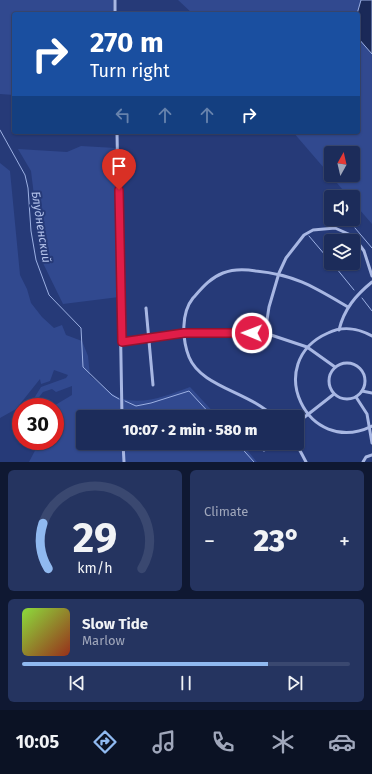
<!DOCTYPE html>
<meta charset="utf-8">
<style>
:root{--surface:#1c2c5a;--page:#253460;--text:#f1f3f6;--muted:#a0a7bb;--line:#3a4870;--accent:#90b9f0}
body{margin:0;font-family:"Fira Sans",sans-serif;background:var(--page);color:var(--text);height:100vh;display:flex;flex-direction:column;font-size:15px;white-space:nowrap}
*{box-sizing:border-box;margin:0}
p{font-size:13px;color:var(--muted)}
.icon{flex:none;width:22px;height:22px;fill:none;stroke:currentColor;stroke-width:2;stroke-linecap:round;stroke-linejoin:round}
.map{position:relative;height:462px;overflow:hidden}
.details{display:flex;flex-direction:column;gap:8px;padding:8px;background:#0f1832;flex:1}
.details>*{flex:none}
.guide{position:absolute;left:12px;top:12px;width:348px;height:122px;border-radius:4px;box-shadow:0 1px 3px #0004,0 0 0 1px var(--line);background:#1a4fa0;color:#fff;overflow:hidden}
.needle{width:26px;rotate:8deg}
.controls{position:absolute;left:324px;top:146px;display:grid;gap:8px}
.controls a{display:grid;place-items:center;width:36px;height:36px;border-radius:4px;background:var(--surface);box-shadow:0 1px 3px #0004,0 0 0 1px var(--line);font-size:20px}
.speed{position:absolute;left:12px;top:398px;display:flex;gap:8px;font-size:20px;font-weight:700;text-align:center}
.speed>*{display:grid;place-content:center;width:52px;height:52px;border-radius:50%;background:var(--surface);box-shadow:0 1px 3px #0004,0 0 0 1px var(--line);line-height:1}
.speed .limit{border:6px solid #d22;background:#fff;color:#111}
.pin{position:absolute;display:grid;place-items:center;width:34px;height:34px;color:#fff;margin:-41px -17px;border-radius:50% 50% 50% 0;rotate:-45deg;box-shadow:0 0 4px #0007}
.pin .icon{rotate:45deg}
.me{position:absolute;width:44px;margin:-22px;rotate:271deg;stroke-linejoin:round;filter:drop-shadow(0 0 3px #0008)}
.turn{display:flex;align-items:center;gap:14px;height:84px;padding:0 12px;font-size:18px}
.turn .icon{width:52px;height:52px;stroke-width:2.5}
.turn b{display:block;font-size:28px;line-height:34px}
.lanes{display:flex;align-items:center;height:38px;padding:0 12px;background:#0003;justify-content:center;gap:20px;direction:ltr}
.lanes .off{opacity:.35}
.big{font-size:30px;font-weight:800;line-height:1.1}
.details .widget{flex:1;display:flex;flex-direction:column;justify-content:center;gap:6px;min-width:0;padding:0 14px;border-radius:6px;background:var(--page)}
.details .dial{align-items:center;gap:0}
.dial svg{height:104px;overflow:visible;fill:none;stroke:var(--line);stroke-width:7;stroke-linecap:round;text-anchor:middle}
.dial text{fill:var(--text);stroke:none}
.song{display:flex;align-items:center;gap:12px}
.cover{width:48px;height:48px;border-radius:6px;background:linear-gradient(135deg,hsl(90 70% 55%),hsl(10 70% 35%))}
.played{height:4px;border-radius:2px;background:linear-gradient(90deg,var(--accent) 75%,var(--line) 75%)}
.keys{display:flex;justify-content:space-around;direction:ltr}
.heat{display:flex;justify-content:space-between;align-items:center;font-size:22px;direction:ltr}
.details .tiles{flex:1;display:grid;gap:8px;grid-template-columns:1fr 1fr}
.widget:last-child{grid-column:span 2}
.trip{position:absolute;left:76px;top:410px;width:228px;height:40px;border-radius:4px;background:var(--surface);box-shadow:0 1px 3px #0004,0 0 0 1px var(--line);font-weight:800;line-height:40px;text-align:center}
.menu{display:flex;height:64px;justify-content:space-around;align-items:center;background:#0b1224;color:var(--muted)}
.menu .icon{width:28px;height:28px}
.menu .on{color:var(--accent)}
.menu b{font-size:18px;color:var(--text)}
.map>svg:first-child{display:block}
</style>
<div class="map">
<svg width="372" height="462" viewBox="0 0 372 462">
<rect width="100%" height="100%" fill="#263a78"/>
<g fill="#31498f" fill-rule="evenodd">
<path d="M0,0H113V14H14V95L0,94Z"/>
<path d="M178,0H372V224L353,202V197H349L293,132H358V14H193ZM331,153H353V175H331Z"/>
<path d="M81,146L116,148L119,297L63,304L42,261L31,171L18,149L67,152Z"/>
<path d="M0,163L10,171L20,275L27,289L31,303L42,317L54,328L62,325L66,335L82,341L88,356L90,376C99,382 108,392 118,397C140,407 169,395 190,387L218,417H83V443H241L257,462H29L40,441H55V407H52L72,395V386L56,392L52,389L43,392L36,401L33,400L41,387L66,378L68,375L54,370L50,381L41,384L40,379L16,409L0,418Z"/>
</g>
<path fill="#1a2958" stroke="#9cb0e3" d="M361,0H372V54L358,38L357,14Z"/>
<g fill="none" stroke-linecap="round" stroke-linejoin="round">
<g stroke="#9cb0e3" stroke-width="1">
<path d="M0,130L25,175L28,188L31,231L36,260L49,295L81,328L83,367L112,395L119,399"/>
<path d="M355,228L372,248"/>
<path d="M309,236L331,262"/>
<path d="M332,263L354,290"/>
<path d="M362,298L372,311"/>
<path d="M125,401L136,406L151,403L189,391L213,417"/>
<path d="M237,443L254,462"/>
</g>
<g stroke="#a8b7e3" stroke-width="3">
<path d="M115,0V14"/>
<path d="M117,132L122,417"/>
<path d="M146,308L153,385"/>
<path d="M339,330C344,309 356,295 372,282"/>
<path d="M265,333L269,307L279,273L286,258L304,235L313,230L335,228L353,236L364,251L372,276"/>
<path d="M372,336C358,328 342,326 328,333C262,362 307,458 372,426"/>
<path d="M122,342L184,333H265L307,347L335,367"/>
<circle cx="347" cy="381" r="18"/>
<path d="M362,391L372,393"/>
<path d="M356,397L367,414L372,443"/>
<path d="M274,417C250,392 201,387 189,357C182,339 181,313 193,298C202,288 210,278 223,273C233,269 245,269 256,271C296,275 314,287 348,307"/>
<path d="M297,423L334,394"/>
<path d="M123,443L124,462"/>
<path d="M296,443L306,462"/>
<path d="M264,450L273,443"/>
<path d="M363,462L366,457L372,455"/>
</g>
</g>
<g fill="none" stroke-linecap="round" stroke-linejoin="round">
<defs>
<path id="route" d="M119,190L122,342L184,333H252"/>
</defs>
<use href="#route" stroke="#92132f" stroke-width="10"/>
<use href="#route" stroke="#e11d48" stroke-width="7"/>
</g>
<g text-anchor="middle" stroke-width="4" stroke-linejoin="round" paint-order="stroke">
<g font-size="12" font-style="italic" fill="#b3c2eb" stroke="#263a78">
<text transform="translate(41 227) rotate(81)" y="4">Блудненский</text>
</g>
</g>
</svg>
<div class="controls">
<a><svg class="needle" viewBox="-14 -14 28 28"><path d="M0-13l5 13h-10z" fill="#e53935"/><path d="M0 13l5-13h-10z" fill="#a0a7bb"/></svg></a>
<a><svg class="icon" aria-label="sound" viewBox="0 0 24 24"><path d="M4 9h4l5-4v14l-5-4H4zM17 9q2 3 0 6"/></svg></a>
<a><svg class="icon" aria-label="layers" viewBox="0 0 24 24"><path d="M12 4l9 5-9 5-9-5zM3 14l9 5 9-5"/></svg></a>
</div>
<div class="speed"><div class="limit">30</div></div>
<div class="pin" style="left:119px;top:190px;background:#d93025"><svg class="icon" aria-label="arrive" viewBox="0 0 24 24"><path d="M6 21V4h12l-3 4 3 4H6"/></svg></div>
<svg class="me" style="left:252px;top:333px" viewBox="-20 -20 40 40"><circle r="17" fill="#e11d48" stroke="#fff" stroke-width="3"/><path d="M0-11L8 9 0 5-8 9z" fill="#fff"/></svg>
<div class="trip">10:07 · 2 min · 580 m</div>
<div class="guide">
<div class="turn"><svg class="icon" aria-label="right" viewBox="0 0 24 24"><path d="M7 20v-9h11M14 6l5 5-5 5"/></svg><div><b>270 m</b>Turn right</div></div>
<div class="lanes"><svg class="icon off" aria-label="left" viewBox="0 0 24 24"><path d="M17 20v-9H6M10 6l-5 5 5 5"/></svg><svg class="icon off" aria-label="ahead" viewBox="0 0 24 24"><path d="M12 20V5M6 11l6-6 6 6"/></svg><svg class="icon off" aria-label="ahead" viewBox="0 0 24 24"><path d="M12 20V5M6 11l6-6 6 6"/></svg><svg class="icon" aria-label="right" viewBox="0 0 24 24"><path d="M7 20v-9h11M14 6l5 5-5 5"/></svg></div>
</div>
</div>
<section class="details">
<div class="tiles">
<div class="widget dial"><svg viewBox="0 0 100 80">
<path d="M14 69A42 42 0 1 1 86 69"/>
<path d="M14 69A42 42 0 0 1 10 34" stroke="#90b9f0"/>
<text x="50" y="56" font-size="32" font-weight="700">29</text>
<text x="50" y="72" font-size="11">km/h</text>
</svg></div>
<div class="widget"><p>Climate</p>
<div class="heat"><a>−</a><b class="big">23°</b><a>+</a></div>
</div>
<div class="widget">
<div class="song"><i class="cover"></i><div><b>Slow Tide</b><p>Marlow</p></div></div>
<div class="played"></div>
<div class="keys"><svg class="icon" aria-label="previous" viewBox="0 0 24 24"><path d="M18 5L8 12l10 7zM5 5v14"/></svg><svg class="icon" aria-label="pause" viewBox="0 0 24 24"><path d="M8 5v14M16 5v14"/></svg><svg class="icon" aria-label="next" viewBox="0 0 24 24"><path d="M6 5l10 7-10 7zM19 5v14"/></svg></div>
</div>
</div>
</section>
<nav class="menu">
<b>10:05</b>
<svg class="icon on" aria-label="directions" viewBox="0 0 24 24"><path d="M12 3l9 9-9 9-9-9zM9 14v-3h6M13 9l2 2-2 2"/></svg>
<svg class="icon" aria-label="music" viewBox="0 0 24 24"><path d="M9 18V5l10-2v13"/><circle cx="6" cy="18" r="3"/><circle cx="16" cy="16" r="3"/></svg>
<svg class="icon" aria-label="phone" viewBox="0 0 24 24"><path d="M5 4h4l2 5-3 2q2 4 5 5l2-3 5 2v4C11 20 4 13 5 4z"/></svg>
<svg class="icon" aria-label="climate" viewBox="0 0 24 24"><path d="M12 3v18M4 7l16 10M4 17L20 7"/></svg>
<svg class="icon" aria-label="car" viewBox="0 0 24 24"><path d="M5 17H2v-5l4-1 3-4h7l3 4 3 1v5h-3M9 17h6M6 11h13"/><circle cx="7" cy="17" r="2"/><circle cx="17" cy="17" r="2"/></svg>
</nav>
